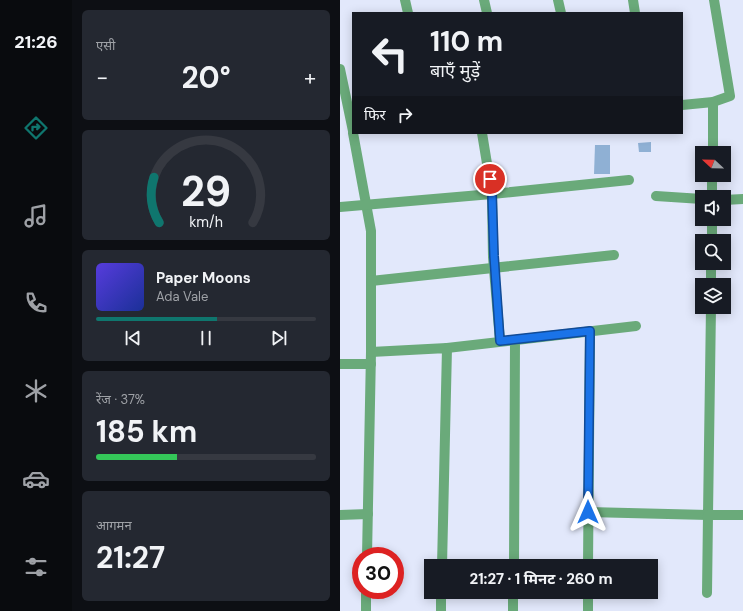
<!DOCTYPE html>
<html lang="hi">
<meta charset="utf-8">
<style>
:root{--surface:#171b24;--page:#242831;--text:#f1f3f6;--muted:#9ea1a6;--line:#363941;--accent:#0f766e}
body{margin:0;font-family:"DM Sans","Noto Sans Devanagari",sans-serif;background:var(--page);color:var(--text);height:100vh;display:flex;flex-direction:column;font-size:15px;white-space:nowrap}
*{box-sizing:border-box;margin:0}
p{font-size:13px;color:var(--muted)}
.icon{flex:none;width:22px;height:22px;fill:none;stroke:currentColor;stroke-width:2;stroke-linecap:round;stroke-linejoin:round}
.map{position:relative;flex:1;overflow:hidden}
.sheet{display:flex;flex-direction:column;gap:10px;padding:10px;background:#0d0f14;width:268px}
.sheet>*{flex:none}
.top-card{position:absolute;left:12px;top:12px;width:331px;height:122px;border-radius:0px;box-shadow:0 2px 10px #0003;background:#171b24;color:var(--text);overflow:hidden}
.needle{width:26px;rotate:292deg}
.controls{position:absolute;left:355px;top:146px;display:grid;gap:8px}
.controls a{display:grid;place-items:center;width:36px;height:36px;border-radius:0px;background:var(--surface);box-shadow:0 2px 10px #0003;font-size:20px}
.speed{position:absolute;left:12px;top:547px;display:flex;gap:8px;font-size:20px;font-weight:700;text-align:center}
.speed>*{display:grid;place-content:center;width:52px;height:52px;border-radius:50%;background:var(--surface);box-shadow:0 2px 10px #0003;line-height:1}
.speed .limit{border:6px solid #d22;background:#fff;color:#111}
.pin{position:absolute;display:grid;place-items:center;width:34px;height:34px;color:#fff;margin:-17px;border:2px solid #fff;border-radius:50%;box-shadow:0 1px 4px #0007}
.me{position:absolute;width:44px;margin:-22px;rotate:0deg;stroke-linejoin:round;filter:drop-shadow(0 0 3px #0008)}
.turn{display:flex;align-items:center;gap:14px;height:84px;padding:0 12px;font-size:18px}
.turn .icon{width:52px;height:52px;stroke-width:2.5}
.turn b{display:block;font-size:28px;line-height:34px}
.then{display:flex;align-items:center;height:38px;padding:0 12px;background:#0003;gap:8px;font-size:15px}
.big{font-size:30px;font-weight:700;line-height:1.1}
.sheet .tile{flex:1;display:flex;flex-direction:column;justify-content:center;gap:6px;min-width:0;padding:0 14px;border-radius:6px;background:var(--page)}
.sheet .dial{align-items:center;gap:0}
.dial svg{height:104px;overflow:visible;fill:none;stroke:var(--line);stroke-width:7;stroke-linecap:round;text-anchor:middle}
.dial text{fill:var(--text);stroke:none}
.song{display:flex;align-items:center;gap:12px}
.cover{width:48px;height:48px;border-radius:6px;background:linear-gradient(135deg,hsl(250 70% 55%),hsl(230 70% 35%))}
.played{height:4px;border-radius:2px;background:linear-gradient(90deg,var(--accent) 55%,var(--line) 55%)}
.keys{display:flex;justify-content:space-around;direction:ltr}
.heat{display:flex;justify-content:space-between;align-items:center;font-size:22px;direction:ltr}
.charge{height:6px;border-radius:3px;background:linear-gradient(90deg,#34c759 37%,var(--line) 0)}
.trip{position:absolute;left:84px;top:559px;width:234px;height:40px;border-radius:0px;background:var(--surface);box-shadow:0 2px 10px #0003;font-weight:700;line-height:40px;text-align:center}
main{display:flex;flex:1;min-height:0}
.menu{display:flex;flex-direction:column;width:72px;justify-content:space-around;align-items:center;background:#090b0e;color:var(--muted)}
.menu .icon{width:28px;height:28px}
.menu .on{color:var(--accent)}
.menu b{font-size:18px;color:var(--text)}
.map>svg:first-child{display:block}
</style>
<main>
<nav class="menu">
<b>21:26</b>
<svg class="icon on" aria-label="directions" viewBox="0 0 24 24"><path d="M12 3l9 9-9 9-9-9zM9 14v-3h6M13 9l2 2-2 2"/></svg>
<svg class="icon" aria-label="music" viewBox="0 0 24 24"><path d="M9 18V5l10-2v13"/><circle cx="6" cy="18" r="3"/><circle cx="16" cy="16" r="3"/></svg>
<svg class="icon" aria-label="phone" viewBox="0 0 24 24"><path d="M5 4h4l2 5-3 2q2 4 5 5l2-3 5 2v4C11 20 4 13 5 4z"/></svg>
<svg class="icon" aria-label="climate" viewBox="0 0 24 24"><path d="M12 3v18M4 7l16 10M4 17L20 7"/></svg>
<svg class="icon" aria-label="car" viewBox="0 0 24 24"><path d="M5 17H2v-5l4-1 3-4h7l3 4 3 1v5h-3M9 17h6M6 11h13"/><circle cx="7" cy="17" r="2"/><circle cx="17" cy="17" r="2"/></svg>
<svg class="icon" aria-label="filters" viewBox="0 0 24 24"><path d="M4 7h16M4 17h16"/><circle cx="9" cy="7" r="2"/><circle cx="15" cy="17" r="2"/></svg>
</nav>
<section class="sheet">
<div class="tile"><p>एसी</p>
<div class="heat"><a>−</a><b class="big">20°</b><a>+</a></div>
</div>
<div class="tile dial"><svg viewBox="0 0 100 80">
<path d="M14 69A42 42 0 1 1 86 69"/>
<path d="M14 69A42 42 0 0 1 10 34" stroke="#0f766e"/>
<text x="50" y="56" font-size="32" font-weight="700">29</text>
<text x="50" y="72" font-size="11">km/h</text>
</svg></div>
<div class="tile">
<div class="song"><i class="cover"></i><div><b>Paper Moons</b><p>Ada Vale</p></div></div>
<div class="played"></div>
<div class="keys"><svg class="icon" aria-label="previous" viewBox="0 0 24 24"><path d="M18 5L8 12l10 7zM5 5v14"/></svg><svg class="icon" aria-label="pause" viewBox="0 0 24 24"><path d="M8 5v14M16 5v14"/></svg><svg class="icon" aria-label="next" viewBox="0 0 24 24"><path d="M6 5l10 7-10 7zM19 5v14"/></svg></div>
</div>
<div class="tile"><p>रेंज · 37%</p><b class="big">185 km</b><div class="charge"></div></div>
<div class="tile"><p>आगमन</p><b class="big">21:27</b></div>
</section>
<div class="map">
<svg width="403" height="611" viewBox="0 0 403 611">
<rect width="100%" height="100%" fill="#e2e8fb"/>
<g fill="#8fb0d4">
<path d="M311,142V152H299L298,143Z"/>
<path d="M255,145H270V174H254Z"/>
</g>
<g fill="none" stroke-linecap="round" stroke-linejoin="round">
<g stroke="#6aaa7a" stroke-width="10">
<path d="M65,0L68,13"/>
<path d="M144,0L147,13"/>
<path d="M218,0L221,13"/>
<path d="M293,0L295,13"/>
<path d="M0,69L13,131"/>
<path d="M342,105L373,102L390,96L374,0"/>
<path d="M13,133L31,231V352L27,556"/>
<path d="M142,133L152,194L153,257L160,341"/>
<path d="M373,153V102"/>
<path d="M316,196L362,199"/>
<path d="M372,197V175"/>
<path d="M384,200L403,199"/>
<path d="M0,207L152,194L289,180"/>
<path d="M372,241V219"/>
<path d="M31,281L274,255"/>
<path d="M371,285V263"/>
<path d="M107,348L296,326"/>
<path d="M31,352L107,348L102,566"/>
<path d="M0,364H31"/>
<path d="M248,512L368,515L371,307"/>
<path d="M0,515L28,514"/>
<path d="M174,566L175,340"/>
<path d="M248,566L250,331"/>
<path d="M367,593L368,515H403"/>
<path d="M26,611V590"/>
<path d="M101,611V592"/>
<path d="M173,611V592"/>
<path d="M248,611V592"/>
</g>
</g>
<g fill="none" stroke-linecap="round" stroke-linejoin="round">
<defs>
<path id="route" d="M150,179L152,194L154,256L160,341L250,331L248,512"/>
</defs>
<use href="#route" stroke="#114b97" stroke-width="10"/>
<use href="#route" stroke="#1a73e8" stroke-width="7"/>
</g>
</svg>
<div class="controls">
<a><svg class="needle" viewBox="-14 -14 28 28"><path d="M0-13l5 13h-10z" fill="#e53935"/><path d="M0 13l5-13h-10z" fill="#9ea1a6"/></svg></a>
<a><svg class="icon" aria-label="sound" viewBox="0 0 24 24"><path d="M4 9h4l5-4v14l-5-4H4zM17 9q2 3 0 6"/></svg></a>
<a><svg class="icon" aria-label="search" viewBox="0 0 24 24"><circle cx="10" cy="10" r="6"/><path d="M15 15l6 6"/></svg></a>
<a><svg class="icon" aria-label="layers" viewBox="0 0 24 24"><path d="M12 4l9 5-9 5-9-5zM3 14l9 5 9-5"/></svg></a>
</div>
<div class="speed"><div class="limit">30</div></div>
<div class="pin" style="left:150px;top:179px;background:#d93025"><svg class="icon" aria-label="arrive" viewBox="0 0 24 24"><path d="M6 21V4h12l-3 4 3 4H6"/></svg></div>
<svg class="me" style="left:248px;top:512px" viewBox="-20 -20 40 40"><path d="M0-17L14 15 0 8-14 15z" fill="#1a73e8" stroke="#fff" stroke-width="4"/></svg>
<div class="trip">21:27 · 1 मिनट · 260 m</div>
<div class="top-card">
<div class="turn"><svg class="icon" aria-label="left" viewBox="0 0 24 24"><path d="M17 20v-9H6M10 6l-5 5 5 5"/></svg><div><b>110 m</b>बाएँ मुड़ें</div></div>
<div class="then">फिर<svg class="icon" aria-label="right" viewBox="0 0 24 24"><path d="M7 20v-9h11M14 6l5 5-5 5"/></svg></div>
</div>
</div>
</main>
